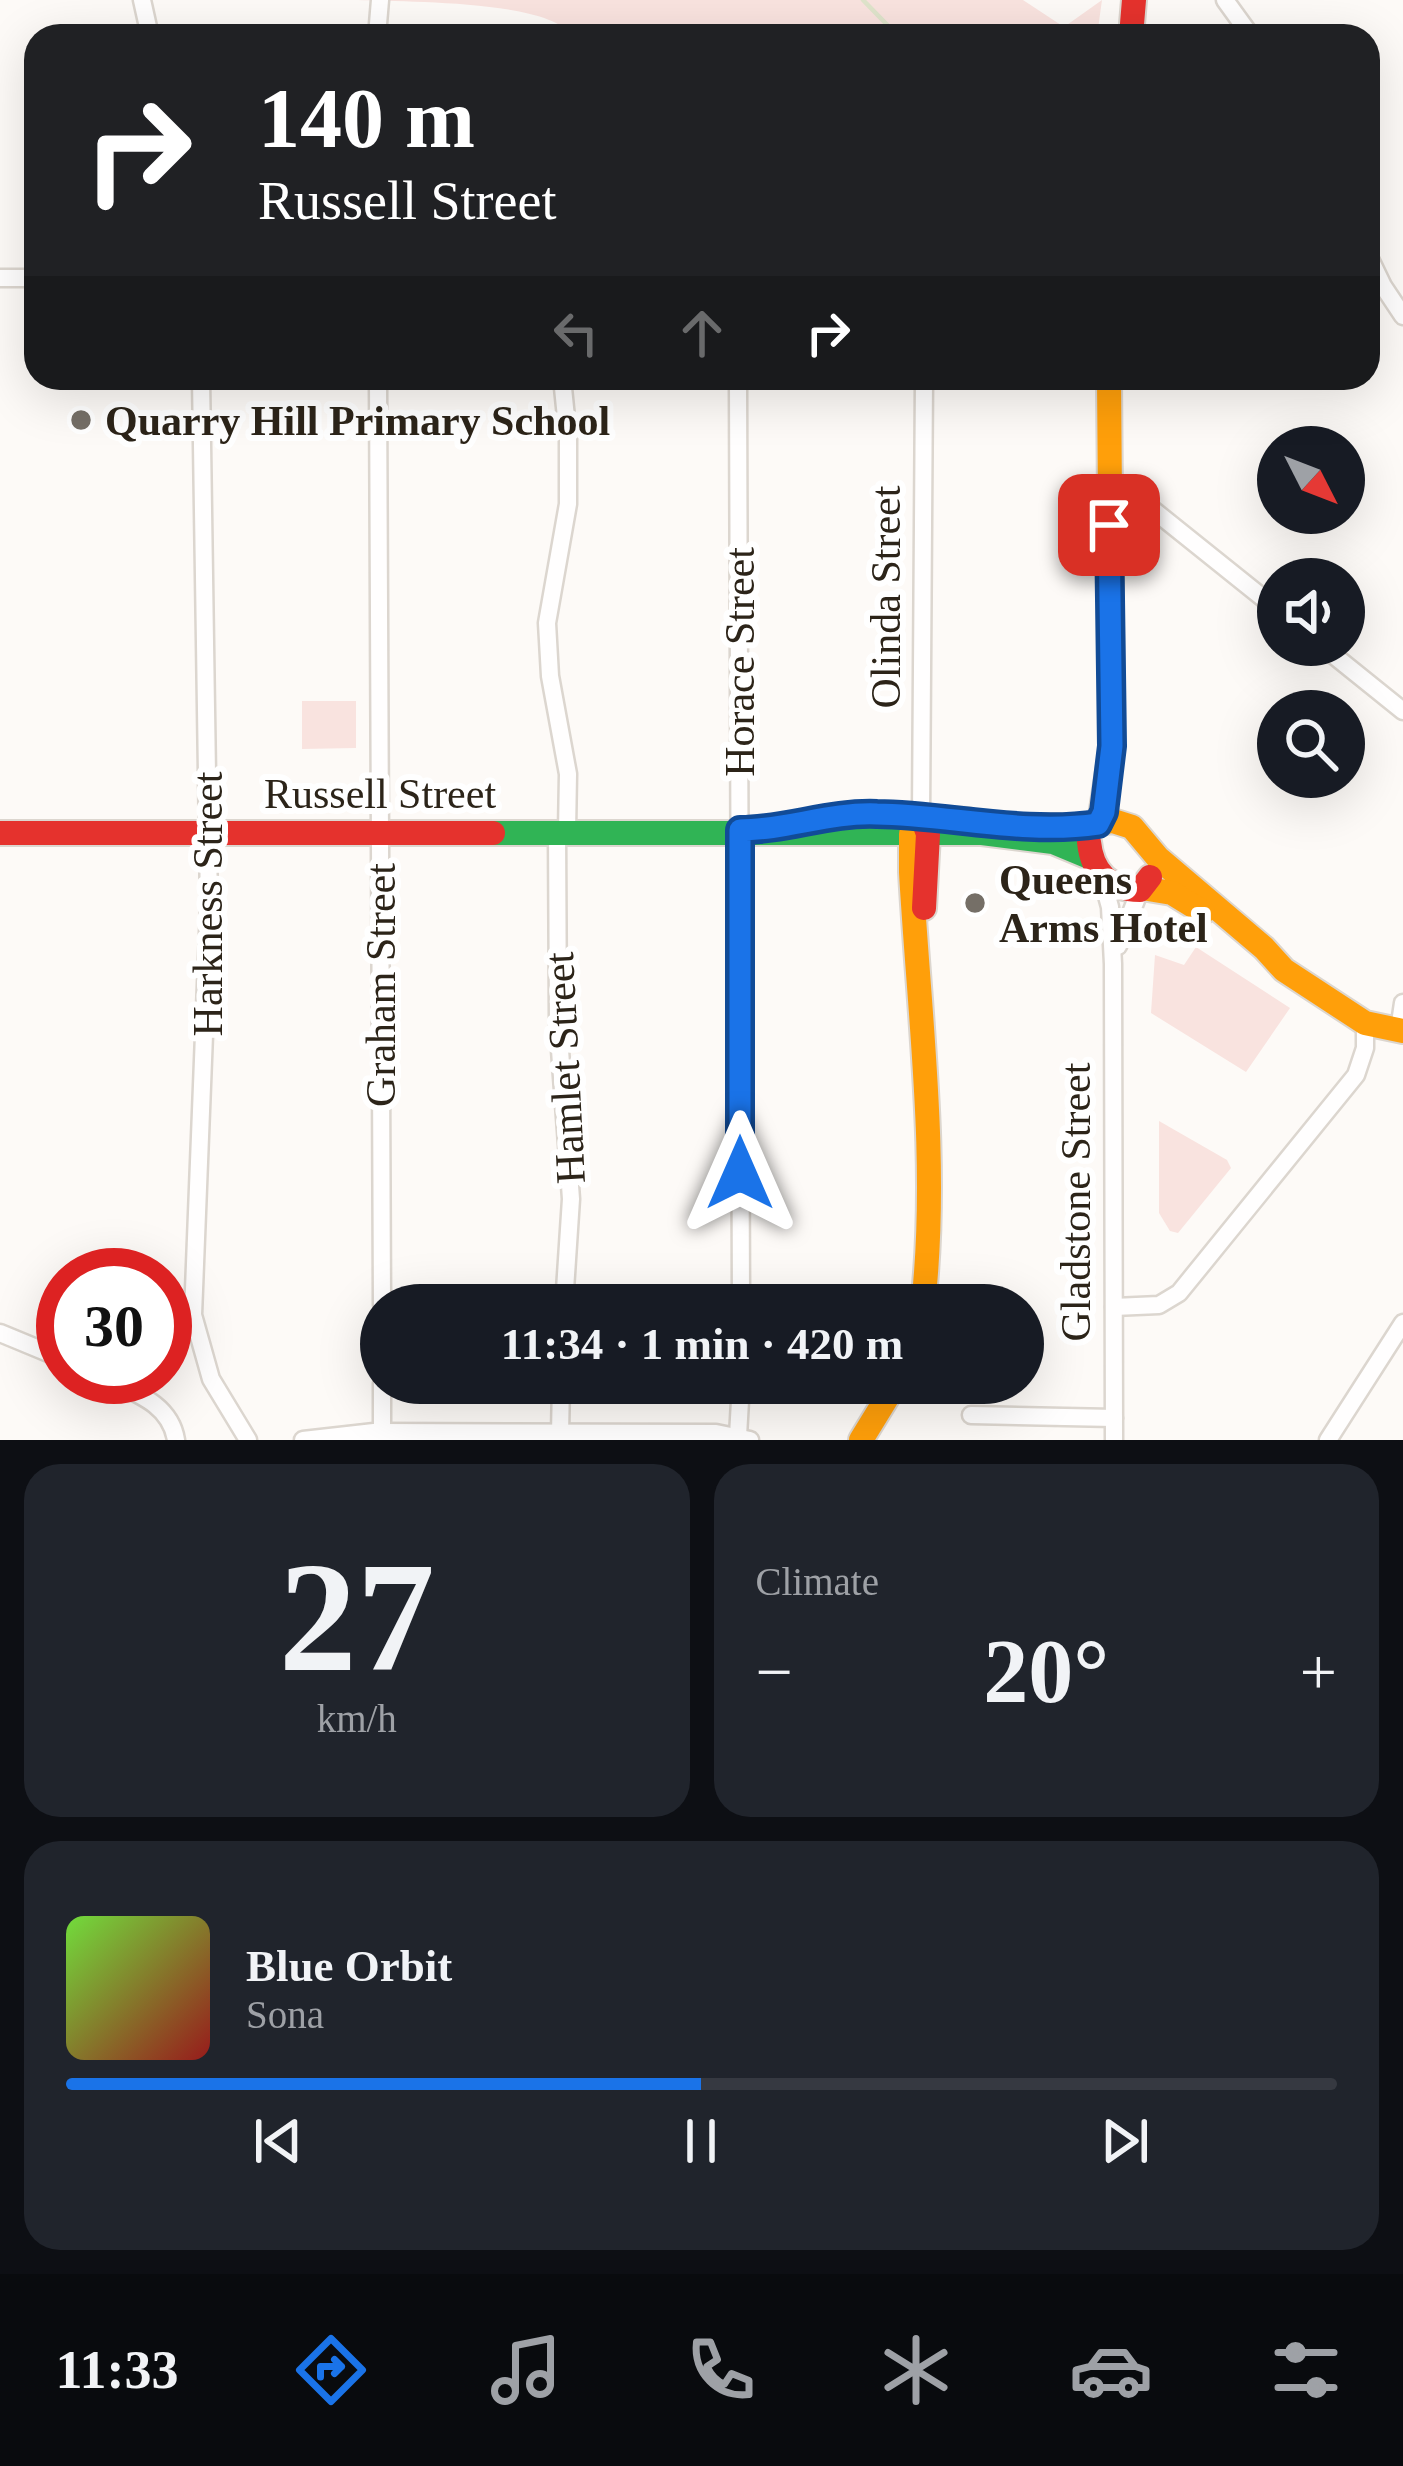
<!DOCTYPE html>
<meta charset="utf-8">
<style>
:root{--surface:#171b24;--page:#20242c;--text:#f1f3f6;--muted:#9ea1a6;--line:#363941;--accent:#1a73e8}
body{margin:0;font-family:"Times New Roman",serif;background:var(--page);color:var(--text);height:100vh;display:flex;flex-direction:column;font-size:45px;white-space:nowrap}
*{box-sizing:border-box;margin:0}
p{font-size:39px;color:var(--muted)}
.icon{flex:none;width:66px;height:66px;fill:none;stroke:currentColor;stroke-width:2;stroke-linecap:round;stroke-linejoin:round}
.map{position:relative;height:1440px;overflow:hidden}
.drawer{display:flex;flex-direction:column;gap:24px;padding:24px;background:#0d0f14;flex:1}
.drawer>*{flex:none}
.top-card{position:absolute;left:24px;top:24px;width:1356px;height:366px;border-radius:36px;box-shadow:0 12px 48px #0002;background:#202124;color:#fff;overflow:hidden}
.needle{width:78px;rotate:132deg}
.tools{position:absolute;left:1257px;top:426px;display:grid;gap:24px}
.tools a{display:grid;place-items:center;width:108px;height:108px;border-radius:50%;background:var(--surface);box-shadow:0 12px 48px #0002;font-size:60px}
.speed{position:absolute;left:36px;top:1248px;display:flex;gap:24px;font-size:60px;font-weight:700;text-align:center}
.speed>*{display:grid;place-content:center;width:156px;height:156px;border-radius:50%;background:var(--surface);box-shadow:0 12px 48px #0002;line-height:1}
.speed .limit{border:18px solid #d22;background:#fff;color:#111}
.pin{position:absolute;display:grid;place-items:center;width:102px;height:102px;color:#fff;margin:-51px;border-radius:24px;box-shadow:0 6px 18px #0006}
.me{position:absolute;width:132px;margin:-66px;rotate:0deg;stroke-linejoin:round;filter:drop-shadow(0 0 9px #0008)}
.turn{display:flex;align-items:center;gap:42px;height:252px;padding:0 36px;font-size:54px}
.turn .icon{width:156px;height:156px;stroke-width:2.5}
.turn b{display:block;font-size:84px;line-height:102px}
.lanes{display:flex;align-items:center;height:114px;padding:0 36px;background:#0003;justify-content:center;gap:60px;direction:ltr}
.lanes .off{opacity:.35}
.big{font-size:90px;font-weight:800;line-height:1.1}
.drawer .tile{flex:1;display:flex;flex-direction:column;justify-content:center;gap:18px;min-width:0;padding:0 42px;border-radius:36px;background:var(--page)}
.drawer .dial{align-items:center;gap:0}
.dial b{font-size:156px;line-height:1}
.song{display:flex;align-items:center;gap:36px}
.cover{width:144px;height:144px;border-radius:18px;background:linear-gradient(135deg,hsl(100 70% 55%),hsl(0 70% 35%))}
.played{height:12px;border-radius:6px;background:linear-gradient(90deg,var(--accent) 50%,var(--line) 50%)}
.keys{display:flex;justify-content:space-around;direction:ltr}
.heat{display:flex;justify-content:space-between;align-items:center;font-size:66px;direction:ltr}
.drawer .tiles{flex:1;display:grid;gap:24px;grid-template-columns:1fr 1fr}
.tile:last-child{grid-column:span 2}
.trip{position:absolute;left:360px;top:1284px;width:684px;height:120px;border-radius:60px;background:var(--surface);box-shadow:0 12px 48px #0002;font-weight:800;line-height:120px;text-align:center}
.dock{display:flex;height:192px;justify-content:space-around;align-items:center;background:#090b0e;color:var(--muted)}
.dock .icon{width:84px;height:84px}
.dock .selected{color:var(--accent)}
.dock b{font-size:54px;color:var(--text)}
.map>svg:first-child{display:block}
</style>
<div class="map">
<svg width="1403" height="1440" viewBox="0 0 1403 1440">
<rect width="100%" height="100%" fill="#fdfaf7"/>
<g fill="#f9e3df">
<path d="M358,0H1023L1064,27L1102,0L1097,36H571C552,0 402,2 358,0Z"/>
<path d="M302,701H356V748L302,749Z"/>
<path d="M1196,947L1290,1008L1246,1072L1151,1013L1155,955L1184,965Z"/>
<path d="M1159,1121L1227,1160L1231,1168L1178,1233L1170,1231L1159,1213Z"/>
</g>
<g fill="none" stroke-linecap="round" stroke-linejoin="round">
<path stroke="#dfe4cb" stroke-width="4.5" d="M863,0L898,36"/>
<defs>
<g id="street">
<path d="M142,0L150,36"/>
<path d="M1225,0L1251,36"/>
<path d="M377,36L380,0"/>
<path d="M1368,255L1383,286L1403,316"/>
<path d="M0,278H36"/>
<path d="M201,378L209,907L193,1315L211,1379L248,1440"/>
<path d="M378,378L382,1305"/>
<path d="M562,378L568,437V504L547,623L550,676L568,774L567,831"/>
<path d="M738,378L741,1305"/>
<path d="M1110,492L1152,509L1278,610"/>
<path d="M1321,645L1403,711"/>
<path d="M921,816L924,378"/>
<path d="M557,831L558,1023L571,1199L564,1305"/>
<path d="M1102,878L1110,907L1113,964L1114,1440"/>
<path d="M1118,946L1140,890"/>
<path d="M1399,1030L1403,1003"/>
<path d="M1114,1307L1159,1305L1179,1293L1356,1075L1365,1048V1023"/>
<path d="M0,1333L63,1359"/>
<path d="M102,1377C132,1392 170,1402 176,1440"/>
<path d="M382,1383V1432"/>
<path d="M971,1415L1114,1418"/>
<path d="M560,1434L561,1383"/>
<path d="M738,1436L741,1383"/>
<path d="M303,1440L374,1432L716,1433L750,1440"/>
<path d="M1328,1440L1403,1323"/>
</g>
<path id="fast" d="M493,833H982L1053,842L1089,857"/>
<g id="slow">
<path d="M1100,822L1112,746L1109,378"/>
<path d="M800,823L849,814L968,820"/>
<path d="M917,823L911,834V872C919,1014 939,1163 923,1305"/>
<path d="M1032,826H1081L1113,821L1132,827L1158,858L1264,948L1284,970L1365,1023L1403,1031"/>
<path d="M1142,888L1172,893L1203,912"/>
<path d="M861,1440L896,1383"/>
</g>
<g id="jam">
<path d="M1131,36L1134,0"/>
<path d="M924,823L928,834L924,908"/>
<path d="M0,833H493"/>
<path d="M1089,842C1092,872 1109,890 1140,890L1150,877"/>
</g>
</defs>
<use href="#street" stroke="#dcd6cf" stroke-width="21"/>
<use href="#fast" stroke="#dcd6cf" stroke-width="28"/>
<use href="#slow" stroke="#dcd6cf" stroke-width="28"/>
<use href="#jam" stroke="#dcd6cf" stroke-width="28"/>
<use href="#street" stroke="#fffefe" stroke-width="16"/>
<use href="#fast" stroke="#30b455" stroke-width="24"/>
<use href="#slow" stroke="#ff9f0a" stroke-width="24"/>
<use href="#jam" stroke="#e5322d" stroke-width="24"/>
</g>
<g fill="none" stroke-linecap="round" stroke-linejoin="round">
<defs>
<path id="route" d="M740,1173V830C786,830 830,812 877,814C949,815 1025,835 1098,824L1104,812L1112,746L1109,525"/>
</defs>
<use href="#route" stroke="#114b97" stroke-width="30"/>
<use href="#route" stroke="#1a73e8" stroke-width="21"/>
</g>
<g fill="#756f67" stroke="#fff" stroke-width="4.5">
<circle cx="81" cy="420" r="12"/>
<circle cx="975" cy="903" r="12"/>
</g>
<g text-anchor="middle" stroke-width="12" stroke-linejoin="round" paint-order="stroke">
<g font-size="42" font-weight="bold" fill="#2c2419" stroke="#fff" text-anchor="start">
<text x="105" y="435">Quarry Hill Primary School</text>
<text x="999" y="894">Queens<tspan x="999" dy="48">Arms Hotel</tspan></text>
</g>
<g font-size="42" fill="#2c2419" stroke="#fff">
<text transform="translate(885 597) rotate(-90)" y="15">Olinda Street</text>
<text transform="translate(739 662) rotate(-90)" y="15">Horace Street</text>
<text x="380" y="808">Russell Street</text>
<text transform="translate(207 904) rotate(-90)" y="15">Harkness Street</text>
<text transform="translate(380 985) rotate(-90)" y="15">Graham Street</text>
<text transform="translate(564 1068) rotate(-93)" y="15">Hamlet Street</text>
<text transform="translate(1075 1202) rotate(-90)" y="15">Gladstone Street</text>
</g>
</g>
</svg>
<div class="tools">
<a><svg class="needle" viewBox="-14 -14 28 28"><path d="M0-13l5 13h-10z" fill="#e53935"/><path d="M0 13l5-13h-10z" fill="#9ea1a6"/></svg></a>
<a><svg class="icon" aria-label="sound" viewBox="0 0 24 24"><path d="M4 9h4l5-4v14l-5-4H4zM17 9q2 3 0 6"/></svg></a>
<a><svg class="icon" aria-label="search" viewBox="0 0 24 24"><circle cx="10" cy="10" r="6"/><path d="M15 15l6 6"/></svg></a>
</div>
<div class="speed"><div class="limit">30</div></div>
<div class="pin" style="left:1109px;top:525px;background:#d93025"><svg class="icon" aria-label="arrive" viewBox="0 0 24 24"><path d="M6 21V4h12l-3 4 3 4H6"/></svg></div>
<svg class="me" style="left:740px;top:1173px" viewBox="-20 -20 40 40"><path d="M0-17L14 15 0 8-14 15z" fill="#1a73e8" stroke="#fff" stroke-width="4"/></svg>
<div class="trip">11:34 · 1 min · 420 m</div>
<div class="top-card">
<div class="turn"><svg class="icon" aria-label="right" viewBox="0 0 24 24"><path d="M7 20v-9h11M14 6l5 5-5 5"/></svg><div><b>140 m</b>Russell Street</div></div>
<div class="lanes"><svg class="icon off" aria-label="left" viewBox="0 0 24 24"><path d="M17 20v-9H6M10 6l-5 5 5 5"/></svg><svg class="icon off" aria-label="ahead" viewBox="0 0 24 24"><path d="M12 20V5M6 11l6-6 6 6"/></svg><svg class="icon" aria-label="right" viewBox="0 0 24 24"><path d="M7 20v-9h11M14 6l5 5-5 5"/></svg></div>
</div>
</div>
<section class="drawer">
<div class="tiles">
<div class="tile dial"><b>27</b><p>km/h</p></div>
<div class="tile"><p>Climate</p>
<div class="heat"><a>−</a><b class="big">20°</b><a>+</a></div>
</div>
<div class="tile">
<div class="song"><i class="cover"></i><div><b>Blue Orbit</b><p>Sona</p></div></div>
<div class="played"></div>
<div class="keys"><svg class="icon" aria-label="previous" viewBox="0 0 24 24"><path d="M18 5L8 12l10 7zM5 5v14"/></svg><svg class="icon" aria-label="pause" viewBox="0 0 24 24"><path d="M8 5v14M16 5v14"/></svg><svg class="icon" aria-label="next" viewBox="0 0 24 24"><path d="M6 5l10 7-10 7zM19 5v14"/></svg></div>
</div>
</div>
</section>
<nav class="dock">
<b>11:33</b>
<svg class="icon selected" aria-label="directions" viewBox="0 0 24 24"><path d="M12 3l9 9-9 9-9-9zM9 14v-3h6M13 9l2 2-2 2"/></svg>
<svg class="icon" aria-label="music" viewBox="0 0 24 24"><path d="M9 18V5l10-2v13"/><circle cx="6" cy="18" r="3"/><circle cx="16" cy="16" r="3"/></svg>
<svg class="icon" aria-label="phone" viewBox="0 0 24 24"><path d="M5 4h4l2 5-3 2q2 4 5 5l2-3 5 2v4C11 20 4 13 5 4z"/></svg>
<svg class="icon" aria-label="climate" viewBox="0 0 24 24"><path d="M12 3v18M4 7l16 10M4 17L20 7"/></svg>
<svg class="icon" aria-label="car" viewBox="0 0 24 24"><path d="M5 17H2v-5l4-1 3-4h7l3 4 3 1v5h-3M9 17h6M6 11h13"/><circle cx="7" cy="17" r="2"/><circle cx="17" cy="17" r="2"/></svg>
<svg class="icon" aria-label="filters" viewBox="0 0 24 24"><path d="M4 7h16M4 17h16"/><circle cx="9" cy="7" r="2"/><circle cx="15" cy="17" r="2"/></svg>
</nav>
